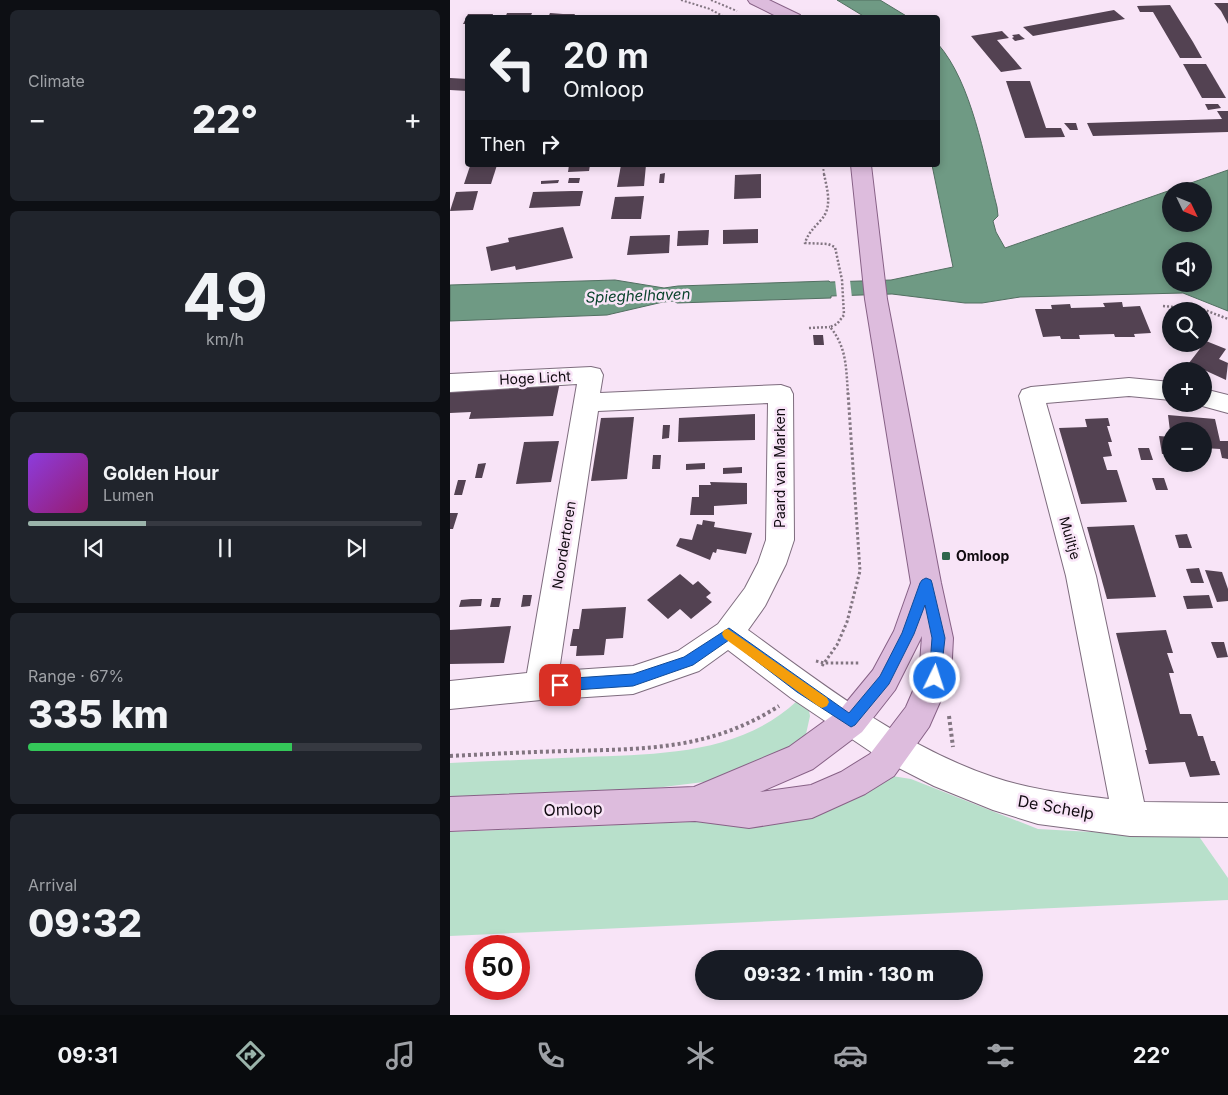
<!DOCTYPE html>
<meta charset="utf-8">
<style>
:root{--surface:#171b24;--page:#20242c;--text:#f1f3f6;--muted:#9ea1a6;--line:#363941;--accent:#9ab3aa}
body{margin:0;font-family:Inter,sans-serif;background:var(--page);color:var(--text);height:100vh;display:flex;flex-direction:column;font-size:19px;white-space:nowrap}
*{box-sizing:border-box;margin:0}
p{font-size:16px;color:var(--muted)}
.icon{flex:none;width:28px;height:28px;fill:none;stroke:currentColor;stroke-width:2;stroke-linecap:round;stroke-linejoin:round}
.map{position:relative;flex:1;overflow:hidden}
.sheet{display:flex;flex-direction:column;gap:10px;padding:10px;background:#0d0f14;width:450px}
.sheet>*{flex:none}
.hud{position:absolute;left:15px;top:15px;width:475px;height:152px;border-radius:5px;box-shadow:0 2px 8px #0003;background:#171b24;color:var(--text);overflow:hidden}
.needle{width:32px;rotate:133deg}
.fabs{position:absolute;left:712px;top:182px;display:grid;gap:10px}
.fabs a{display:grid;place-items:center;width:50px;height:50px;border-radius:50%;background:var(--surface);box-shadow:0 2px 8px #0003;font-size:25px}
.speed{position:absolute;left:15px;top:935px;display:flex;gap:10px;font-size:25px;font-weight:700;text-align:center}
.speed>*{display:grid;place-content:center;width:65px;height:65px;border-radius:50%;background:var(--surface);box-shadow:0 2px 8px #0003;line-height:1}
.speed .limit{border:8px solid #d22;background:#fff;color:#111}
.pin{position:absolute;display:grid;place-items:center;width:42px;height:42px;color:#fff;margin:-21px;border-radius:10px;box-shadow:0 2px 8px #0006}
.me{position:absolute;width:55px;margin:-28px;rotate:4deg;stroke-linejoin:round;filter:drop-shadow(0 0 4px #0008)}
.turn{display:flex;align-items:center;gap:18px;height:105px;padding:0 15px;font-size:22px}
.turn .icon{width:65px;height:65px;stroke-width:2.5}
.turn b{display:block;font-size:35px;line-height:42px}
.then{display:flex;align-items:center;height:48px;padding:0 15px;background:#0003;gap:10px;font-size:19px}
.big{font-size:38px;font-weight:800;line-height:1.1}
.sheet .tile{flex:1;display:flex;flex-direction:column;justify-content:center;gap:8px;min-width:0;padding:0 18px;border-radius:8px;background:var(--page)}
.sheet .dial{align-items:center;gap:0}
.dial b{font-size:65px;line-height:1}
.song{display:flex;align-items:center;gap:15px}
.cover{width:60px;height:60px;border-radius:8px;background:linear-gradient(135deg,hsl(270 70% 55%),hsl(320 70% 35%))}
.played{height:5px;border-radius:2px;background:linear-gradient(90deg,var(--accent) 30%,var(--line) 30%)}
.keys{display:flex;justify-content:space-around;direction:ltr}
.heat{display:flex;justify-content:space-between;align-items:center;font-size:28px;direction:ltr}
.charge{height:8px;border-radius:4px;background:linear-gradient(90deg,#34c759 67%,var(--line) 0)}
.trip{position:absolute;left:245px;top:950px;width:288px;height:50px;border-radius:25px;background:var(--surface);box-shadow:0 2px 8px #0003;font-weight:800;line-height:50px;text-align:center}
.tabs{display:flex;height:80px;justify-content:space-around;align-items:center;background:#090b0e;color:var(--muted)}
.tabs .icon{width:35px;height:35px}
.tabs .current{color:var(--accent)}
.tabs b{font-size:22px;color:var(--text)}
main{display:flex;flex:1;min-height:0}
.map>svg:first-child{display:block}
</style>
<main>
<section class="sheet">
<div class="tile"><p>Climate</p>
<div class="heat"><a>−</a><b class="big">22°</b><a>+</a></div>
</div>
<div class="tile dial"><b>49</b><p>km/h</p></div>
<div class="tile">
<div class="song"><i class="cover"></i><div><b>Golden Hour</b><p>Lumen</p></div></div>
<div class="played"></div>
<div class="keys"><svg class="icon" aria-label="previous" viewBox="0 0 24 24"><path d="M18 5L8 12l10 7zM5 5v14"/></svg><svg class="icon" aria-label="pause" viewBox="0 0 24 24"><path d="M8 5v14M16 5v14"/></svg><svg class="icon" aria-label="next" viewBox="0 0 24 24"><path d="M6 5l10 7-10 7zM19 5v14"/></svg></div>
</div>
<div class="tile"><p>Range · 67%</p><b class="big">335 km</b><div class="charge"></div></div>
<div class="tile"><p>Arrival</p><b class="big">09:32</b></div>
</section>
<div class="map">
<svg width="778" height="1015" viewBox="0 0 778 1015">
<rect width="100%" height="100%" fill="#f8e4f7"/>
<g fill="#b8e0cb">
<path d="M347,701L359,711L360,716L356,734L347,747L262,781L197,789L0,797V763C45,761 89,759 134,757C208,754 289,755 347,701Z"/>
<path d="M442,776L461,779L588,829L696,835H748L778,878V900L0,936V832L311,819Z"/>
</g>
<g fill="#6f9a84" stroke="#526f61" fill-rule="evenodd">
<path d="M387,0H430L458,17H415Z"/>
<path d="M488,44C522,83 534,157 547,207L548,216L543,221L546,232L555,248L778,170V311L733,293L570,297L532,303H515L442,294L381,296V298L227,303L224,301L213,302L157,315L0,321V285L165,280L214,288L228,286L379,281L380,282L441,280L503,267L482,165H488ZM721,191H754V224H721ZM721,251H754V284H721Z"/>
</g>
<path fill="#f8e4f7" d="M385,280H400L402,298H387Z"/>
<g fill="#534252">
<path d="M764,3H778V24L771,11Z"/>
<path d="M720,5L743,42L752,58H730L703,12H690L687,6Z"/>
<path d="M664,10L675,19L583,36L573,27Z"/>
<path d="M57,13H82L80,18H55Z"/>
<path d="M100,13L113,14H125L123,18H98Z"/>
<path d="M18,14H43L42,18H18V24H13Z"/>
<path d="M552,31L559,38L547,40L572,69L551,72L521,36Z"/>
<path d="M569,34L571,36L575,39L565,41L562,38L564,37L562,35Z"/>
<path d="M733,64H756L776,98H752Z"/>
<path d="M0,78L18,79V91L0,90Z"/>
<path d="M556,81H580L596,128H611L615,137L575,138Z"/>
<path d="M755,104H768L771,108L758,110Z"/>
<path d="M767,111H778V132L643,136L637,123L772,119Z"/>
<path d="M614,123H626L628,130H620Z"/>
<path d="M47,165L41,184H14L20,166Z"/>
<path d="M119,165H140L139,171L118,172Z"/>
<path d="M171,165H196L194,186L167,187Z"/>
<path d="M215,173L214,183H209L210,174Z"/>
<path d="M311,174V198L284,199L285,175Z"/>
<path d="M119,178H130L129,183H118Z"/>
<path d="M109,180L108,183L91,184V181Z"/>
<path d="M28,191L23,210L0,211L6,192Z"/>
<path d="M122,191H133L130,206L79,208L83,192Z"/>
<path d="M194,196L191,219H161L165,197Z"/>
<path d="M113,227L123,258L66,270L65,266L41,271L36,247L59,242L58,238Z"/>
<path d="M308,229V243L273,244V230Z"/>
<path d="M259,230L258,245L227,246L228,231Z"/>
<path d="M220,235L219,253L177,255L180,236Z"/>
<path d="M672,302L673,307L690,306L701,333L684,334L685,337H665L664,334L629,335L630,339H611L610,336L593,337L585,309H602L601,305L620,304L621,308L655,307L653,303Z"/>
<path d="M363,335H373L374,345H364Z"/>
<path d="M756,341L776,349L769,359L778,363L776,380L739,363Z"/>
<path d="M110,382L103,416L19,419L21,412L0,413V390Z"/>
<path d="M305,414V440L228,442L229,418Z"/>
<path d="M718,415L765,419L770,441H778V459L772,458L770,449L754,448V431H720Z"/>
<path d="M184,417L177,479L141,481L151,418Z"/>
<path d="M658,418L660,426H657L662,442H658L662,456L653,457L657,470H667L677,502L631,504L609,428L637,427L635,419Z"/>
<path d="M213,425H220L219,438L212,439Z"/>
<path d="M709,436L721,437V454H712Z"/>
<path d="M109,441L101,482L66,484L74,442Z"/>
<path d="M688,448H699L703,460H691Z"/>
<path d="M203,455H211L210,469H202Z"/>
<path d="M36,463L32,478H25L28,464Z"/>
<path d="M255,463V469L236,470V464Z"/>
<path d="M292,467V473L273,474V468Z"/>
<path d="M702,478H714L718,490H706Z"/>
<path d="M8,480H16L12,495H4Z"/>
<path d="M260,482L297,483V504L264,506V515H240L242,497H249V485H261Z"/>
<path d="M0,513H8L3,529H0Z"/>
<path d="M253,520L265,522L264,527L302,533L296,554L267,549L266,553L263,552L260,560L226,546L230,538L242,540L247,524L252,525Z"/>
<path d="M684,525L706,597L657,599L637,527Z"/>
<path d="M737,534L742,548H729L725,535Z"/>
<path d="M749,568L754,583H741L736,569Z"/>
<path d="M755,570L772,572L778,589V601L767,602Z"/>
<path d="M230,574L243,585L248,581L261,593L256,597L262,602L241,619L230,609L218,619L197,600Z"/>
<path d="M73,595H82L80,606L71,607Z"/>
<path d="M759,595L763,608L737,609L733,596Z"/>
<path d="M42,598H51L49,607H40Z"/>
<path d="M21,599H32L31,606L9,607L11,600Z"/>
<path d="M176,607L173,638L156,639L154,655L126,656L127,646H120L123,629H129L132,609Z"/>
<path d="M61,626L54,663L0,664V630Z"/>
<path d="M716,630L723,653H717L724,673H719L730,714H741L748,736H753L761,761H765L770,775L740,777L735,762L699,764L695,750H697L666,633Z"/>
<path d="M761,642H774L778,657L767,658Z"/>
</g>
<g fill="none" stroke-linecap="round" stroke-linejoin="round">
<defs>
<g id="minor">
<path d="M141,367L150,369L153,375L150,393L331,385L340,388L343,394L344,540L336,564L315,606L298,630C373,685 454,747 543,777C581,790 619,794 659,799L616,576L569,396L572,390L581,387L679,378L721,382V400L679,396L596,403L646,576L694,802L778,803V837L680,836L588,824L543,810L484,786L433,760L341,698L278,650L249,671L183,694L91,700L0,709V681L77,673L127,384L0,392V374ZM318,403L316,540L308,563L295,588L268,624L228,651L183,666L109,671L148,411Z"/>
<path d="M754,389L778,395V413L745,404H754Z"/>
</g>
<g id="major">
<path d="M298,0H319L350,15L352,18H330L300,3Z"/>
<path d="M401,165H421L437,299L491,583L503,638L501,677L479,727L444,776L415,794L362,818L299,828L245,821L0,831V797L244,787L339,747L390,710L423,670L444,631L461,583L415,299ZM472,636L469,677L456,707L420,754L391,772L361,785L310,792L363,769L412,732L445,690Z"/>
</g>
</defs>
<use href="#minor" stroke="#7e6c7e" stroke-width="2"/>
<use href="#major" stroke="#876186" stroke-width="2"/>
<g stroke="#827581" stroke-width="2" stroke-dasharray="2 2" stroke-linecap="butt">
<path d="M231,0L260,9L276,18"/>
<path d="M261,0L287,11"/>
<path d="M373,165L374,175"/>
</g>
<g stroke="#827581" stroke-width="2.5" stroke-dasharray="2 2" stroke-linecap="butt">
<path d="M374,174C377,189 383,207 371,220C364,228 358,233 355,243L378,244L385,247L392,280L394,315L387,324L380,327C397,347 396,369 398,394"/>
<path d="M713,306L755,310L778,319"/>
<path d="M359,328L380,327"/>
</g>
<g stroke="#827581" stroke-width="3" stroke-dasharray="2.5 2.5" stroke-linecap="butt">
<path d="M366,661L374,663H410"/>
<path d="M372,666L387,645L397,622L410,571L398,393"/>
</g>
<g stroke="#827581" stroke-width="4" stroke-dasharray="3 3" stroke-linecap="butt">
<path d="M499,716L503,747"/>
<path d="M0,756C39,754 78,752 117,751C196,749 260,750 329,706"/>
</g>
<use href="#minor" fill="#fff" fill-rule="evenodd"/>
<use href="#major" fill="#ddbcdd" fill-rule="evenodd"/>
</g>
<path fill="#1a73e8" stroke="#114b97" d="M476,578L481,580L482,583L495,638L490,682L485,683L481,682L479,678L482,638L475,605L464,634L439,684L405,725L401,727L347,692L279,640L243,665L183,686L110,691L105,689L103,685L105,681L110,679L183,674L234,657L279,628L399,713L430,676L452,633L470,583L472,580Z"/>
<path fill="#f59e0b" d="M278,629L377,698L379,702L377,706L372,708L368,706L274,638L272,634L274,630Z"/>
<rect fill="#2f654c" stroke="#f8e4f7" stroke-width="2" x="491" y="551" width="10" height="10" rx="2.5"/>
<g text-anchor="middle" stroke-width="5" stroke-linejoin="round" paint-order="stroke">
<g font-size="14" fill="#100a10" stroke="#f8e4f7">
<text transform="translate(85 378) rotate(-3)" y="5">Hoge Licht</text>
<text transform="translate(330 468) rotate(-90)" y="5">Paard van Marken</text>
<text transform="translate(620 538) rotate(74)" y="5">Muiltje</text>
<text transform="translate(114 545) rotate(-81)" y="5">Noordertoren</text>
</g>
<g font-size="14" font-weight="bold" fill="#100a10" stroke="#f8e4f7" text-anchor="start">
<text x="506" y="561">Omloop</text>
</g>
<g font-size="15" font-style="italic" fill="#0b442d" stroke="#f8e4f7">
<text transform="translate(188 296) rotate(-2)" y="5">Spieghelhaven</text>
</g>
<g font-size="16" fill="#100a10" stroke="#f8e4f7">
<text transform="translate(606 807) rotate(10)" y="6">De Schelp</text>
<text transform="translate(123 809) rotate(-2)" y="6">Omloop</text>
</g>
</g>
</svg>
<div class="fabs">
<a><svg class="needle" viewBox="-14 -14 28 28"><path d="M0-13l5 13h-10z" fill="#e53935"/><path d="M0 13l5-13h-10z" fill="#9ea1a6"/></svg></a>
<a><svg class="icon" aria-label="sound" viewBox="0 0 24 24"><path d="M4 9h4l5-4v14l-5-4H4zM17 9q2 3 0 6"/></svg></a>
<a><svg class="icon" aria-label="search" viewBox="0 0 24 24"><circle cx="10" cy="10" r="6"/><path d="M15 15l6 6"/></svg></a>
<a>+</a>
<a>−</a>
</div>
<div class="speed"><div class="limit">50</div></div>
<div class="pin" style="left:110px;top:685px;background:#d93025"><svg class="icon" aria-label="arrive" viewBox="0 0 24 24"><path d="M6 21V4h12l-3 4 3 4H6"/></svg></div>
<svg class="me" style="left:485px;top:678px" viewBox="-20 -20 40 40"><circle r="17" fill="#1a73e8" stroke="#fff" stroke-width="3"/><path d="M0-11L8 9 0 5-8 9z" fill="#fff"/></svg>
<div class="trip">09:32 · 1 min · 130 m</div>
<div class="hud">
<div class="turn"><svg class="icon" aria-label="left" viewBox="0 0 24 24"><path d="M17 20v-9H6M10 6l-5 5 5 5"/></svg><div><b>20 m</b>Omloop</div></div>
<div class="then">Then<svg class="icon" aria-label="right" viewBox="0 0 24 24"><path d="M7 20v-9h11M14 6l5 5-5 5"/></svg></div>
</div>
</div>
</main>
<nav class="tabs">
<b>09:31</b>
<svg class="icon current" aria-label="directions" viewBox="0 0 24 24"><path d="M12 3l9 9-9 9-9-9zM9 14v-3h6M13 9l2 2-2 2"/></svg>
<svg class="icon" aria-label="music" viewBox="0 0 24 24"><path d="M9 18V5l10-2v13"/><circle cx="6" cy="18" r="3"/><circle cx="16" cy="16" r="3"/></svg>
<svg class="icon" aria-label="phone" viewBox="0 0 24 24"><path d="M5 4h4l2 5-3 2q2 4 5 5l2-3 5 2v4C11 20 4 13 5 4z"/></svg>
<svg class="icon" aria-label="climate" viewBox="0 0 24 24"><path d="M12 3v18M4 7l16 10M4 17L20 7"/></svg>
<svg class="icon" aria-label="car" viewBox="0 0 24 24"><path d="M5 17H2v-5l4-1 3-4h7l3 4 3 1v5h-3M9 17h6M6 11h13"/><circle cx="7" cy="17" r="2"/><circle cx="17" cy="17" r="2"/></svg>
<svg class="icon" aria-label="filters" viewBox="0 0 24 24"><path d="M4 7h16M4 17h16"/><circle cx="9" cy="7" r="2"/><circle cx="15" cy="17" r="2"/></svg>
<b>22°</b>
</nav>
